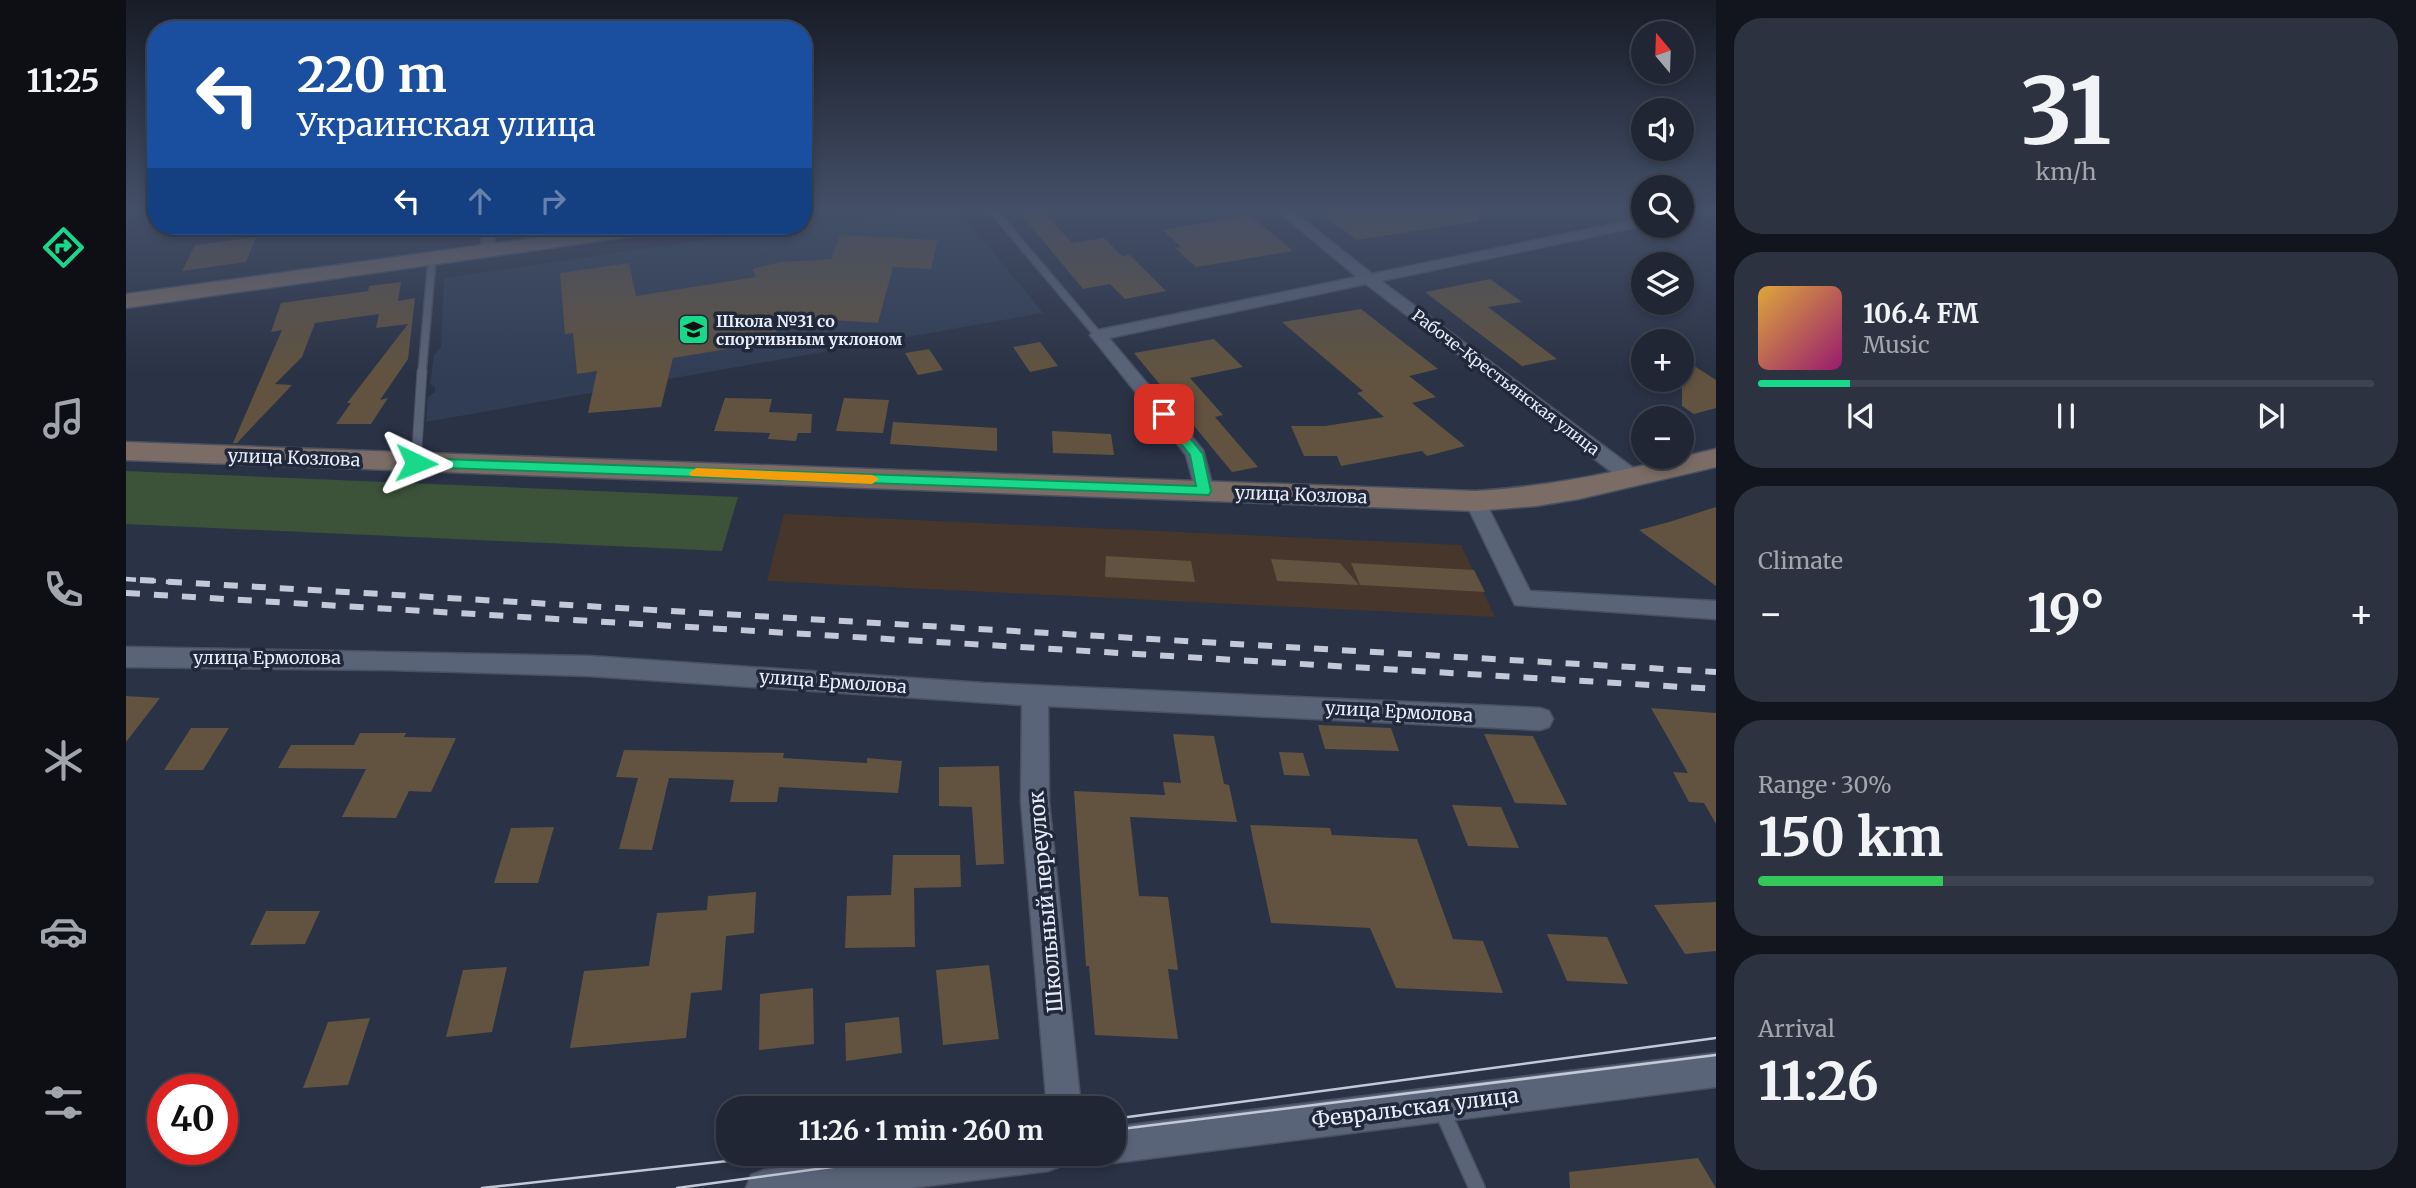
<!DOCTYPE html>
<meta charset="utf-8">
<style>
:root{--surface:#202634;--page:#2d3240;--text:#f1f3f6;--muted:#a2a5ac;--line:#3d434f;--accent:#18d989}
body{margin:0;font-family:Merriweather,serif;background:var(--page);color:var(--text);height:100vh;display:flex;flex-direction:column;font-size:26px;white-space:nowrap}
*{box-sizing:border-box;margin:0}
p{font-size:23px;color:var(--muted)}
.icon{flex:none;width:38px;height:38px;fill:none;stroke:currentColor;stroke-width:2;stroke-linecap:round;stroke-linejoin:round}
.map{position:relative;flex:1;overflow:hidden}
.details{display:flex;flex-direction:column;gap:18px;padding:18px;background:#12151d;width:700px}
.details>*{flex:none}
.guide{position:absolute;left:21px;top:21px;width:665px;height:214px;border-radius:28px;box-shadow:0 4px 10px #0003,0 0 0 2px var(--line);background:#1a4fa0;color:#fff;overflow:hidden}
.needle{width:46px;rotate:341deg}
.fabs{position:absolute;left:1505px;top:21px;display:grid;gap:14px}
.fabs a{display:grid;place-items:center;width:63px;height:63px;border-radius:50%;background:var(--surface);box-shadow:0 4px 10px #0003,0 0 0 2px var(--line);font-size:35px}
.speed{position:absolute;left:21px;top:1074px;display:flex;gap:14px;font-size:35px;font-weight:700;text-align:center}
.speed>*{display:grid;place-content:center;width:91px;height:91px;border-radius:50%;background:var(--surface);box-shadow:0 4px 10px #0003,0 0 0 2px var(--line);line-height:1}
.speed .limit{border:10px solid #d22;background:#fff;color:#111}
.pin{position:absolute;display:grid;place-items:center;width:60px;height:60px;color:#fff;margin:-30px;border-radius:14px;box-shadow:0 4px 10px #0006}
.me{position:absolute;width:77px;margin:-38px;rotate:92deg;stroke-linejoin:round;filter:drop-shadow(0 0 5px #0008)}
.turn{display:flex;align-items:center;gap:24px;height:147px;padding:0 35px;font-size:32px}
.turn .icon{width:91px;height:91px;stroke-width:2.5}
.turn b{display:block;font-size:49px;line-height:60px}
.lanes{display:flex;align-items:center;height:66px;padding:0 35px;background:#0003;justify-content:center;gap:35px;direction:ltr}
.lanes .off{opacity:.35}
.big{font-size:52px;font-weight:700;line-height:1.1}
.details .tile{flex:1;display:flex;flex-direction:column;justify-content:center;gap:10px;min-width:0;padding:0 24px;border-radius:28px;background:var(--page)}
.details .dial{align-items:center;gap:0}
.dial b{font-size:91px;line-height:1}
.song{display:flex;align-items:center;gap:21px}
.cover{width:84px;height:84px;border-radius:10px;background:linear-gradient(135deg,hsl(40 70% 55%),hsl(320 70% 35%))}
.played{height:7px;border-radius:4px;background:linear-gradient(90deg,var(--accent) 15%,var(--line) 15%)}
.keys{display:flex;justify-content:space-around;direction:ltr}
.heat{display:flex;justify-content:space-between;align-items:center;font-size:38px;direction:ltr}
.charge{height:10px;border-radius:5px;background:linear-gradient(90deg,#34c759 30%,var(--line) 0)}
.trip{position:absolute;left:590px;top:1096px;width:410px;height:70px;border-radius:28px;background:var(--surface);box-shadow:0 4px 10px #0003,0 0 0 2px var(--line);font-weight:700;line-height:70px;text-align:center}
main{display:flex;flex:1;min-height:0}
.tabs{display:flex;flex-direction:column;width:126px;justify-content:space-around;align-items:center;background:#0d0f15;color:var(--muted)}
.tabs .icon{width:49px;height:49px}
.tabs .on{color:var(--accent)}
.tabs b{font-size:32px;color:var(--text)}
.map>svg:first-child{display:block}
</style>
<main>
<nav class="tabs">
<b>11:25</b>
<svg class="icon on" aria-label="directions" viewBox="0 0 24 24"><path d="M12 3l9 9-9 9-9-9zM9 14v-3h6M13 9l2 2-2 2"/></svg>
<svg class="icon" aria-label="music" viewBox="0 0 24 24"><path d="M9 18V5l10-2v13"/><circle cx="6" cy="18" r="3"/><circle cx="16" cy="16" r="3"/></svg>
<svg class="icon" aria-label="phone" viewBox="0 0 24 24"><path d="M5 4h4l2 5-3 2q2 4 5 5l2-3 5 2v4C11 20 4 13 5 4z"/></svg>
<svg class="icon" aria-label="climate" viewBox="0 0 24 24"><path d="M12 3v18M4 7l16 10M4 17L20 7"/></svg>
<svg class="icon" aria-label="car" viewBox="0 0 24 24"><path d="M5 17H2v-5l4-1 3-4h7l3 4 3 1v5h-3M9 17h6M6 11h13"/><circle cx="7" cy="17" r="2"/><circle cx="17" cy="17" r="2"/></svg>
<svg class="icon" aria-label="filters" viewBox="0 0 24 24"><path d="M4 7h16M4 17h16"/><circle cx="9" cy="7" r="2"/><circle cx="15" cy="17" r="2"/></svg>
</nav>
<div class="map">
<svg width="1590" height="1188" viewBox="0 0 1590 1188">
<rect width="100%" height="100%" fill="#2a3245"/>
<path fill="#313c55" d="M796,208H831L917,313L300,422L302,397L309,392V387L304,384L308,355L315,347L318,278Z"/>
<path fill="#46362b" d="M658,514L1335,545L1369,617L641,581Z"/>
<path fill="#3c5239" d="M0,471L612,497L596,551L0,524Z"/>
<g fill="#61533f">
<path d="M890,208H914L946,243L978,238L996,256L1004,255L1040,291L999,299L984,284L957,289Z"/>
<path d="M1229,208H1352L1353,221L1231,240L1195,214Z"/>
<path d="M1124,215L1167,251L1070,267L1049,248L1055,247L1037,230Z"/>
<path d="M714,235L812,240L805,269L767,267L752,323L645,316L654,340L547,358L535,407L462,413L471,371L451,374L447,333L439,334L434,273L503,263L510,296L630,277L626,269L654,262L705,259Z"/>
<path d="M130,237L120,262L56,271L69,245Z"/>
<path d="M1364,279L1396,302L1362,307L1431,359L1396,366L1299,292Z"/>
<path d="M275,282L272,301L289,298L282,359L254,400L262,398L245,424H210L225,403H221L282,324L250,328L253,314L189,323L176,357L149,384L166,385L111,443H107L156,330L145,332L155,303L242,291L243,286Z"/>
<path d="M1235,309L1312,369L1283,376L1310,397L1286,403L1339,446L1301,456L1296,451L1215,466L1211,456H1178L1165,426H1199L1258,417L1231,393L1237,391L1156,322Z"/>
<path d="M1088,339L1117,367L1064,378L1097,415L1089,417L1132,467L1106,472L1008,353Z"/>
<path d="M914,342L932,366L904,372L887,347Z"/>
<path d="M803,349L817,370L792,375L779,353Z"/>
<path d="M1556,358L1590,380V408L1568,414L1556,406Z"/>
<path d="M599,398L646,399L643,412L686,414L685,433H672L670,441L642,439L644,433L588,431Z"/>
<path d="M718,398L763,400L757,433L710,431Z"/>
<path d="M767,422L871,428V451L764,444Z"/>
<path d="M926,431L985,434L988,455L927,453Z"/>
<path d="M1590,507V586L1513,530L1543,522Z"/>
<path d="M980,556L1065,561L1069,582L979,577Z"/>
<path d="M1145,559L1214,563L1233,585L1151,581Z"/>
<path d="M1225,563L1348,570L1359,592L1234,585Z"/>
<path d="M0,696L34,698L0,742Z"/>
<path d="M1525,708L1590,713V824L1578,803L1563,802L1547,772L1562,773Z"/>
<path d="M1192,725L1265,728L1273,751L1199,749Z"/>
<path d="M65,728H103L77,770H38Z"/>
<path d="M234,733H280L278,737L330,738L305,792L283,791L270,818L216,817L240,769L152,768L165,745H228Z"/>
<path d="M1047,734L1088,736L1098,784L1103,785L1111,822L1004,817L1013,896L1042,897L1052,970L1042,969L1052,1039L969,1035L963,966H960L948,791L1039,795L1037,782L1055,783Z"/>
<path d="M1358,734L1407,736L1441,805L1389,803Z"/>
<path d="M498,750L658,753L657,758L741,763V758L776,761L772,793L653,787L651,802H604L608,780L543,778L526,850L493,849L512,778L490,777Z"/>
<path d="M1153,752L1177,753L1184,776L1158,775Z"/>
<path d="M873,766L878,864L850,865L846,807L813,806V767Z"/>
<path d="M1326,805L1375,807L1393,848L1342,846Z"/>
<path d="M1124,825L1204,828L1206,835L1291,839L1327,939L1357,941L1377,993L1270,988L1244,928L1145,923Z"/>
<path d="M428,827L412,883H368L385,828Z"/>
<path d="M767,855H834L835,887L788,888L789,947L719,948L721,896L765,895Z"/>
<path d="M630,892L628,933L600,936L596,990L565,993L560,1038L444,1048L458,971L523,966L531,913L581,910L582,896Z"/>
<path d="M1590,902V951L1559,954L1528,905Z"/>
<path d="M140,911H194L179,944L124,945Z"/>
<path d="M1421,934L1481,937L1502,984L1441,981Z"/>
<path d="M863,965L873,1039L817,1045L810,970Z"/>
<path d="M381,967L366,1032L320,1037L337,970Z"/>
<path d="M687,988L688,1044L633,1050L634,994Z"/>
<path d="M773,1017L776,1053L720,1061L719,1023Z"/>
<path d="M244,1018L222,1085L177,1088L202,1022Z"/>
<path d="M1572,1158L1590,1188H1444L1443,1172Z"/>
</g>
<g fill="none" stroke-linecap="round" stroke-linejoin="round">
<defs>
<g id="lane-far2">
<path d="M865,208L972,335"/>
<path d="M296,373L306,260"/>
</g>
<path id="lane-far1" d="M290,463L296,371"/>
<path id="lane" d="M1315,1108L1351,1188"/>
<g id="street">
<path d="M1148,208H1163L1246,274L1517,218V226L1255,281L1514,473L1517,478L1514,483H1500L1240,284L983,338L1077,450L1088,491L1085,496H1071L1060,455L964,335L972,330L1231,277Z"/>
<path d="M1565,208H1590L1588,211L1556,218V210Z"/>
<path d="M355,226H369L368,254H358L356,251Z"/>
<path d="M1349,494L1356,496L1359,501L1404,591L1590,601V619L1389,605L1339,501L1342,496Z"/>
<path d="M0,647L463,656L858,683L1414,708L1423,711L1427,719L1423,727L1414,730L922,706L923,802L955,1108H921L895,802L896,705L463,676L265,670L0,667Z"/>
<path d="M1590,1053V1087L987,1163L974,1158L973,1153H987V1127Z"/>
<path d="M773,1153H940L935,1166L922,1171L785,1188H620L625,1175L638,1170Z"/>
</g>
<g id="secondary">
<path d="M496,226H547L537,232L0,308V294Z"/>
<path d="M0,442L1349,491C1434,486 1507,468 1590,449V467L1453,499L1410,506L1349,511L0,460Z"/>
</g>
</defs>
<use href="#lane-far2" stroke="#495161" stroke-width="10"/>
<use href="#lane-far1" stroke="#495161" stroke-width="11"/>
<use href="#lane" stroke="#495161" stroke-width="18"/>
<use href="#street" stroke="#495161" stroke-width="3"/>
<use href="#secondary" stroke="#495161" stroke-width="3"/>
<use href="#lane-far2" stroke="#5a6479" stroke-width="7"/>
<use href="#lane-far1" stroke="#5a6479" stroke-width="9"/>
<use href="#lane" stroke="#5a6479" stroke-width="15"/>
<use href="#street" fill="#5a6479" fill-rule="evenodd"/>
<use href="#secondary" fill="#7b6d66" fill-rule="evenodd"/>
<g stroke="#c3c9d7" stroke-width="2.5">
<path d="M987,1119L1590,1038"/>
<path d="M987,1130L1590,1055"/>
<path d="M356,1188L674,1153"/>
<path d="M551,1188L809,1153"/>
</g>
<path stroke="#c3c9d7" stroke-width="4.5" stroke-dasharray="10 10" stroke-linecap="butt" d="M0,579L44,582"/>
<g stroke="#c3c9d7" stroke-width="6" stroke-dasharray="14 14" stroke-linecap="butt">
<path d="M14,580L1590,672"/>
<path d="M0,593L1590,689"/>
</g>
</g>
<linearGradient id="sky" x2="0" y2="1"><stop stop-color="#171c26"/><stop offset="0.56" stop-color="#444f68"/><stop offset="1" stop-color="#444f68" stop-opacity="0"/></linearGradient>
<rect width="1590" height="374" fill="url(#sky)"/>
<path fill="#18d989" stroke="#108d59" stroke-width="2" d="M1038,410L1042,411L1077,454L1085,491L1083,495L290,467L283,463L290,458L1070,486L1064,455L1031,414Z"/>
<path fill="#f59e0b" d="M570,468L746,475L753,479L746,484L565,476L563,473Z"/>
<defs>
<symbol id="school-square" viewBox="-11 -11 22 22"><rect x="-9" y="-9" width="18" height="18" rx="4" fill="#18d989" stroke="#20283a"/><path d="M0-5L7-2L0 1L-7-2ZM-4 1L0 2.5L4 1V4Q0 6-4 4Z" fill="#111"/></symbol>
</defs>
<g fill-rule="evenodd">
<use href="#school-square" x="550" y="312" width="35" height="35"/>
</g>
<g text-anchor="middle" stroke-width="7" stroke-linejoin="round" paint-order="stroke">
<g font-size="16" font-weight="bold" fill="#e6ecf9" stroke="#20283a" text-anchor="start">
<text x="590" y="327">Школа №31 со<tspan x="590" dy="18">спортивным уклоном</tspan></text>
</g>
<g font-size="16" fill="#e6ecf9" stroke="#20283a">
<text transform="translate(1380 382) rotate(37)" y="6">Рабоче-Крестьянская улица</text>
</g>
<g font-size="18" fill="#e6ecf9" stroke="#20283a">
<text transform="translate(168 458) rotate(2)" y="6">улица Козлова</text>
<text transform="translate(1175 495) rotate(2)" y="6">улица Козлова</text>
<text x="141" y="664">улица Ермолова</text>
<text transform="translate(707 682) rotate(4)" y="6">улица Ермолова</text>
<text transform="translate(1273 712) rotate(3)" y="6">улица Ермолова</text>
</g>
<g font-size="21" fill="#e6ecf9" stroke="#20283a">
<text transform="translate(920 902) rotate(-95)" y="7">Школьный переулок</text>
<text transform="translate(1289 1108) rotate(-7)" y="7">Февральская улица</text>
</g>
</g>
</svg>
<div class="fabs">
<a><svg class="needle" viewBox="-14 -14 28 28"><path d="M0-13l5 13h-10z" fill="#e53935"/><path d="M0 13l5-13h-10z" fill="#a2a5ac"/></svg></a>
<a><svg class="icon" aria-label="sound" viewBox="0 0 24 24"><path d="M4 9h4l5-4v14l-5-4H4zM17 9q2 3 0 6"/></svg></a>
<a><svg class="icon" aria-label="search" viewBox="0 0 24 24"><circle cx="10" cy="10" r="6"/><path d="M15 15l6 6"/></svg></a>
<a><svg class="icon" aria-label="layers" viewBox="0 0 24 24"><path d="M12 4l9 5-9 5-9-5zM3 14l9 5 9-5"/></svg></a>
<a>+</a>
<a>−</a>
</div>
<div class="speed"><div class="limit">40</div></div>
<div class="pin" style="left:1038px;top:414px;background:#d93025"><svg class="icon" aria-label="arrive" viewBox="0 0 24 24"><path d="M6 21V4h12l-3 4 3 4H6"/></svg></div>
<svg class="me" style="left:290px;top:463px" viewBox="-20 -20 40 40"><path d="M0-17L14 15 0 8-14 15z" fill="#18d989" stroke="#fff" stroke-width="4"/></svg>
<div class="trip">11:26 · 1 min · 260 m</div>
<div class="guide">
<div class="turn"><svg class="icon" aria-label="left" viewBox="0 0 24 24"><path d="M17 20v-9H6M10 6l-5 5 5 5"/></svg><div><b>220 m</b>Украинская улица</div></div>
<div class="lanes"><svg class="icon" aria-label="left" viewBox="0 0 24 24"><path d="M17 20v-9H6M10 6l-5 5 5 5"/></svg><svg class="icon off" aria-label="ahead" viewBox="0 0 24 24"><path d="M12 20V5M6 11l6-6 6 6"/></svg><svg class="icon off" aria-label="right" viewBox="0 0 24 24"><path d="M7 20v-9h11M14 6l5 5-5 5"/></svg></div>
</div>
</div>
<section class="details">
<div class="tile dial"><b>31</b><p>km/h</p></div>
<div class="tile">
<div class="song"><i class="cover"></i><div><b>106.4 FM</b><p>Music</p></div></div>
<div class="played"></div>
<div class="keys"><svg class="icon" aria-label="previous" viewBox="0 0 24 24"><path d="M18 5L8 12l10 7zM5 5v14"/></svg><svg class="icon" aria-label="pause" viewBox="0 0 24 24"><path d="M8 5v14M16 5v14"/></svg><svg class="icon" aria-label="next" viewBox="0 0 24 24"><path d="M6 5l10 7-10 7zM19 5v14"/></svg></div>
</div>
<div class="tile"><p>Climate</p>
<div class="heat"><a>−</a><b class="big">19°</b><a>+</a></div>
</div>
<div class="tile"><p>Range · 30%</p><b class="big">150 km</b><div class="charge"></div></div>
<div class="tile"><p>Arrival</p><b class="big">11:26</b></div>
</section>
</main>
